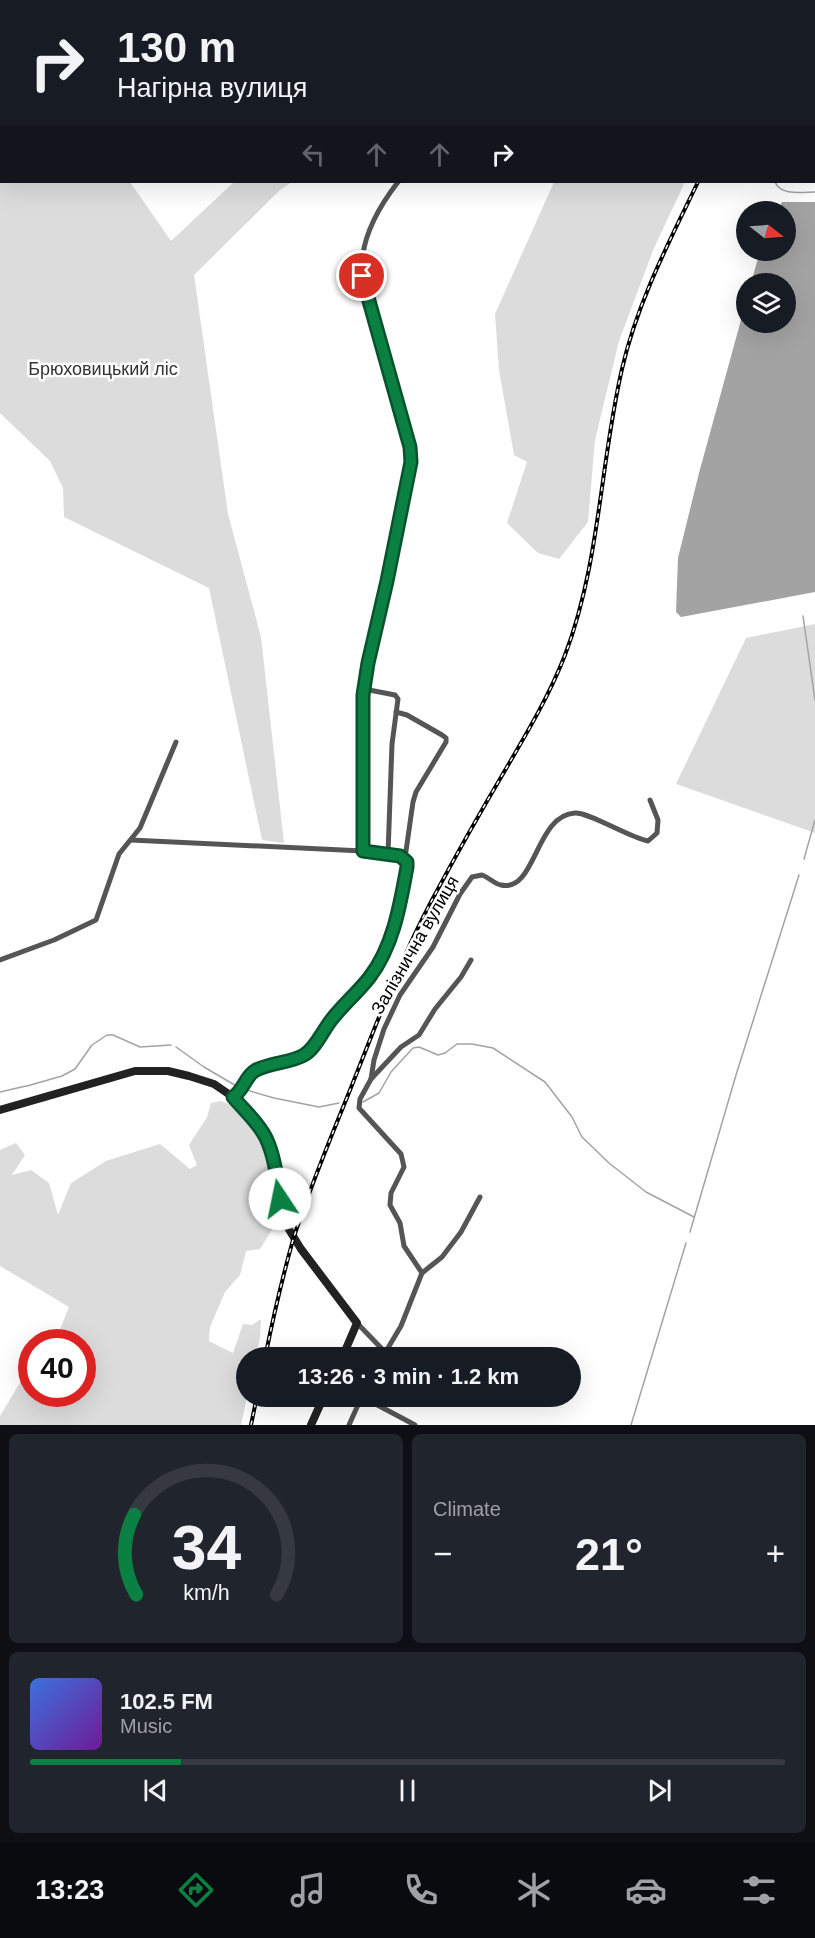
<!DOCTYPE html>
<meta charset="utf-8">
<style>
:root{--surface:#171b24;--page:#20242c;--text:#f1f3f6;--muted:#9ea1a6;--line:#363941;--accent:#0b8043}
body{margin:0;font-family:Helvetica,sans-serif;background:var(--page);color:var(--text);height:100vh;display:flex;flex-direction:column;font-size:22px;white-space:nowrap}
*{box-sizing:border-box;margin:0}
p{font-size:20px;color:var(--muted)}
.icon{flex:none;width:33px;height:33px;fill:none;stroke:currentColor;stroke-width:2;stroke-linecap:round;stroke-linejoin:round}
.map{position:relative;height:1425px;overflow:hidden}
.details{display:flex;flex-direction:column;gap:9px;padding:9px;background:#0d0f14;flex:1}
.details>*{flex:none}
.banner{position:absolute;left:0px;top:0px;width:816px;height:183px;box-shadow:0 6px 24px #0002;background:#171b24;color:var(--text);overflow:hidden}
.needle{width:39px;rotate:107deg}
.fabs{position:absolute;left:736px;top:201px;display:grid;gap:12px}
.fabs a{display:grid;place-items:center;width:60px;height:60px;border-radius:50%;background:var(--surface);box-shadow:0 6px 24px #0002;font-size:30px}
.speed{position:absolute;left:18px;top:1329px;display:flex;gap:12px;font-size:30px;font-weight:700;text-align:center}
.speed>*{display:grid;place-content:center;width:78px;height:78px;border-radius:50%;background:var(--surface);box-shadow:0 6px 24px #0002;line-height:1}
.speed .limit{border:9px solid #d22;background:#fff;color:#111}
.pin{position:absolute;display:grid;place-items:center;width:51px;height:51px;color:#fff;margin:-26px;border:3px solid #fff;border-radius:50%;box-shadow:0 2px 6px #0007}
.me{position:absolute;width:66px;margin:-33px;rotate:349deg;stroke-linejoin:round;filter:drop-shadow(0 0 4px #0008)}
.turn{display:flex;align-items:center;gap:21px;height:126px;padding:0 18px;font-size:27px}
.turn .icon{width:78px;height:78px;stroke-width:2.5}
.turn b{display:block;font-size:42px;line-height:51px}
.lanes{display:flex;align-items:center;height:57px;padding:0 18px;background:#0003;justify-content:center;gap:30px;direction:ltr}
.lanes .off{opacity:.35}
.big{font-size:45px;font-weight:800;line-height:1.1}
.details .widget{flex:1;display:flex;flex-direction:column;justify-content:center;gap:9px;min-width:0;padding:0 21px;border-radius:9px;background:var(--page)}
.details .dial{align-items:center;gap:0}
.dial svg{height:156px;overflow:visible;fill:none;stroke:var(--line);stroke-width:7;stroke-linecap:round;text-anchor:middle}
.dial text{fill:var(--text);stroke:none}
.song{display:flex;align-items:center;gap:18px}
.cover{width:72px;height:72px;border-radius:9px;background:linear-gradient(135deg,hsl(220 70% 55%),hsl(280 70% 35%))}
.played{height:6px;border-radius:3px;background:linear-gradient(90deg,var(--accent) 20%,var(--line) 20%)}
.keys{display:flex;justify-content:space-around;direction:ltr}
.heat{display:flex;justify-content:space-between;align-items:center;font-size:33px;direction:ltr}
.details .tiles{flex:1;display:grid;gap:9px;grid-template-columns:1fr 1fr}
.widget:last-child{grid-column:span 2}
.trip{position:absolute;left:236px;top:1347px;width:345px;height:60px;border-radius:30px;background:var(--surface);box-shadow:0 6px 24px #0002;font-weight:800;line-height:60px;text-align:center}
.dock{display:flex;height:96px;justify-content:space-around;align-items:center;background:#090b0e;color:var(--muted)}
.dock .icon{width:42px;height:42px}
.dock .current{color:var(--accent)}
.dock b{font-size:27px;color:var(--text)}
.map>svg:first-child{display:block}
</style>
<div class="map">
<svg width="815" height="1425" viewBox="0 0 815 1425">
<rect width="100%" height="100%" fill="#fff"/>
<g fill="#dcdcdc">
<path d="M0,107L2,182H130L171,241L234,182H292L280,190L194,275L228,514L261,637L284,843L262,840L209,588L64,517L63,488L50,461L0,413Z"/>
<path d="M554,182H685L654,248L619,341L595,440L588,522L559,559L538,553L507,523L527,462L514,455L499,370L495,314Z"/>
<path d="M815,624V833L676,784L746,638Z"/>
<path d="M221,1101L241,1108L265,1136L279,1195L280,1217L260,1249L246,1251L240,1275L225,1292L210,1327L209,1341L233,1353L243,1324L252,1325L261,1319L260,1338L256,1357L246,1358L247,1397L241,1425H0V1416L27,1371L31,1368L32,1394H82V1342H55L69,1307L0,1266V1150L16,1143L25,1155L12,1175L31,1170L49,1183L58,1215L71,1183L106,1161L160,1144L190,1169L197,1165L189,1145L207,1117L211,1103Z"/>
</g>
<path fill="#a3a3a3" d="M782,202H815V592L681,617L676,612L678,558L699,473L747,298V322H786V284L751,283L760,251L786,250V212L777,211Z"/>
<g fill="none" stroke-linecap="round" stroke-linejoin="round">
<g stroke="#a3a3a3" stroke-width="1.5">
<path d="M814,75L815,74"/>
<path d="M775,182C781,196 802,192 815,192"/>
<path d="M803,616L815,700"/>
<path d="M804,859L815,820"/>
<path d="M176,1047L204,1067L238,1087"/>
<path d="M27,1086L62,1076L75,1069L92,1045L107,1035H113L140,1047L171,1045"/>
<path d="M243,1089L274,1098L319,1107L339,1103"/>
<path d="M0,1092L26,1086"/>
<path d="M363,1102L379,1093L391,1072L413,1048L419,1047L438,1055L445,1053L457,1044H472L493,1048L545,1082L572,1117L582,1137L609,1163L646,1192L694,1217"/>
<path d="M690,1232L736,1075L799,875"/>
<path d="M631,1425L686,1243"/>
</g>
<g stroke="#555" stroke-width="5">
<path d="M258,2L259,0"/>
<path d="M302,2L303,0"/>
<path d="M530,2L531,0"/>
<path d="M364,689L395,695L398,699L392,744L388,854"/>
<path d="M131,840L363,851L400,856L405,858"/>
<path d="M363,851V695L368,663L387,581L411,462L410,447L362,276C359,241 377,209 398,182"/>
<path d="M0,960L54,940L96,920L119,854L140,828L176,742"/>
<path d="M371,1079L401,1047L419,1035L435,1009L461,977L471,960"/>
<path d="M233,1097C244,1090 245,1076 256,1070C269,1064 300,1061 308,1052C317,1042 323,1029 332,1019C344,1005 358,992 369,978C389,952 397,921 403,889C405,880 410,866 405,858L413,802L416,792L446,742V738L442,735L407,715L396,712"/>
<path d="M422,1273L404,1246L400,1223L390,1205L391,1193L404,1167L401,1154L359,1108L360,1099L371,1079L374,1060L384,1029L400,995L433,947L460,894L472,877L482,875C488,877 495,884 501,885C536,893 535,815 575,813C589,812 628,837 648,841L657,833L658,820L650,800"/>
<path d="M357,1323L385,1352"/>
<path d="M382,1358L401,1326L422,1273L442,1257L461,1232L480,1197"/>
<path d="M366,1396L368,1400L415,1425"/>
<path d="M349,1425L362,1396"/>
</g>
<g stroke="#222" stroke-width="8">
<path d="M0,1110L135,1071H168L189,1076L214,1084L233,1097L263,1132L273,1161L285,1223L301,1249L357,1323L342,1358"/>
<path d="M311,1425L324,1396"/>
</g>
<defs>
<g id="rail">
<path d="M783,2L784,0"/>
<path d="M265,1358C273,1318 282,1279 293,1240C310,1186 333,1133 354,1080C378,1020 401,958 432,900C456,855 481,811 507,767C528,731 550,694 565,655C600,563 600,464 622,369C637,303 669,242 698,182"/>
<path d="M251,1425L257,1396"/>
</g>
</defs>
<use href="#rail" stroke="#000" stroke-width="4"/>
<use href="#rail" stroke="#fff" stroke-width="1.5" stroke-dasharray="4.5" stroke-linecap="butt"/>
</g>
<g fill="none" stroke-linecap="round" stroke-linejoin="round">
<defs>
<path id="route" d="M280,1199C277,1179 275,1157 266,1138C259,1123 244,1110 233,1097C244,1090 245,1076 256,1070C270,1063 293,1062 304,1055C316,1048 323,1030 332,1019C343,1005 357,993 369,978C393,947 400,906 407,867V862L400,856L363,851V695L368,663L387,581L411,462L410,447L362,276"/>
</defs>
<use href="#route" stroke="#07532c" stroke-width="15"/>
<use href="#route" stroke="#0b8043" stroke-width="10"/>
</g>
<g text-anchor="middle" stroke-width="5" stroke-linejoin="round" paint-order="stroke">
<g font-size="18" fill="#333" stroke="#fff">
<text x="103" y="375">Брюховицький ліс</text>
</g>
<g font-size="18" fill="#000" stroke="#fff">
<text transform="translate(415 945) rotate(-60)" y="6">Залізнична вулиця</text>
</g>
</g>
</svg>
<div class="fabs">
<a><svg class="needle" viewBox="-14 -14 28 28"><path d="M0-13l5 13h-10z" fill="#e53935"/><path d="M0 13l5-13h-10z" fill="#9ea1a6"/></svg></a>
<a><svg class="icon" aria-label="layers" viewBox="0 0 24 24"><path d="M12 4l9 5-9 5-9-5zM3 14l9 5 9-5"/></svg></a>
</div>
<div class="speed"><div class="limit">40</div></div>
<div class="pin" style="left:362px;top:276px;background:#d93025"><svg class="icon" aria-label="arrive" viewBox="0 0 24 24"><path d="M6 21V4h12l-3 4 3 4H6"/></svg></div>
<svg class="me" style="left:280px;top:1199px" viewBox="-20 -20 40 40"><circle r="19" fill="#fff"/><path d="M0-13L10 11 0 6-10 11z" fill="#0b8043"/></svg>
<div class="trip">13:26 · 3 min · 1.2 km</div>
<div class="banner">
<div class="turn"><svg class="icon" aria-label="right" viewBox="0 0 24 24"><path d="M7 20v-9h11M14 6l5 5-5 5"/></svg><div><b>130 m</b>Нагірна вулиця</div></div>
<div class="lanes"><svg class="icon off" aria-label="left" viewBox="0 0 24 24"><path d="M17 20v-9H6M10 6l-5 5 5 5"/></svg><svg class="icon off" aria-label="ahead" viewBox="0 0 24 24"><path d="M12 20V5M6 11l6-6 6 6"/></svg><svg class="icon off" aria-label="ahead" viewBox="0 0 24 24"><path d="M12 20V5M6 11l6-6 6 6"/></svg><svg class="icon" aria-label="right" viewBox="0 0 24 24"><path d="M7 20v-9h11M14 6l5 5-5 5"/></svg></div>
</div>
</div>
<section class="details">
<div class="tiles">
<div class="widget dial"><svg viewBox="0 0 100 80">
<path d="M14 69A42 42 0 1 1 86 69"/>
<path d="M14 69A42 42 0 0 1 13 28" stroke="#0b8043"/>
<text x="50" y="56" font-size="32" font-weight="700">34</text>
<text x="50" y="72" font-size="11">km/h</text>
</svg></div>
<div class="widget"><p>Climate</p>
<div class="heat"><a>−</a><b class="big">21°</b><a>+</a></div>
</div>
<div class="widget">
<div class="song"><i class="cover"></i><div><b>102.5 FM</b><p>Music</p></div></div>
<div class="played"></div>
<div class="keys"><svg class="icon" aria-label="previous" viewBox="0 0 24 24"><path d="M18 5L8 12l10 7zM5 5v14"/></svg><svg class="icon" aria-label="pause" viewBox="0 0 24 24"><path d="M8 5v14M16 5v14"/></svg><svg class="icon" aria-label="next" viewBox="0 0 24 24"><path d="M6 5l10 7-10 7zM19 5v14"/></svg></div>
</div>
</div>
</section>
<nav class="dock">
<b>13:23</b>
<svg class="icon current" aria-label="directions" viewBox="0 0 24 24"><path d="M12 3l9 9-9 9-9-9zM9 14v-3h6M13 9l2 2-2 2"/></svg>
<svg class="icon" aria-label="music" viewBox="0 0 24 24"><path d="M9 18V5l10-2v13"/><circle cx="6" cy="18" r="3"/><circle cx="16" cy="16" r="3"/></svg>
<svg class="icon" aria-label="phone" viewBox="0 0 24 24"><path d="M5 4h4l2 5-3 2q2 4 5 5l2-3 5 2v4C11 20 4 13 5 4z"/></svg>
<svg class="icon" aria-label="climate" viewBox="0 0 24 24"><path d="M12 3v18M4 7l16 10M4 17L20 7"/></svg>
<svg class="icon" aria-label="car" viewBox="0 0 24 24"><path d="M5 17H2v-5l4-1 3-4h7l3 4 3 1v5h-3M9 17h6M6 11h13"/><circle cx="7" cy="17" r="2"/><circle cx="17" cy="17" r="2"/></svg>
<svg class="icon" aria-label="filters" viewBox="0 0 24 24"><path d="M4 7h16M4 17h16"/><circle cx="9" cy="7" r="2"/><circle cx="15" cy="17" r="2"/></svg>
</nav>
